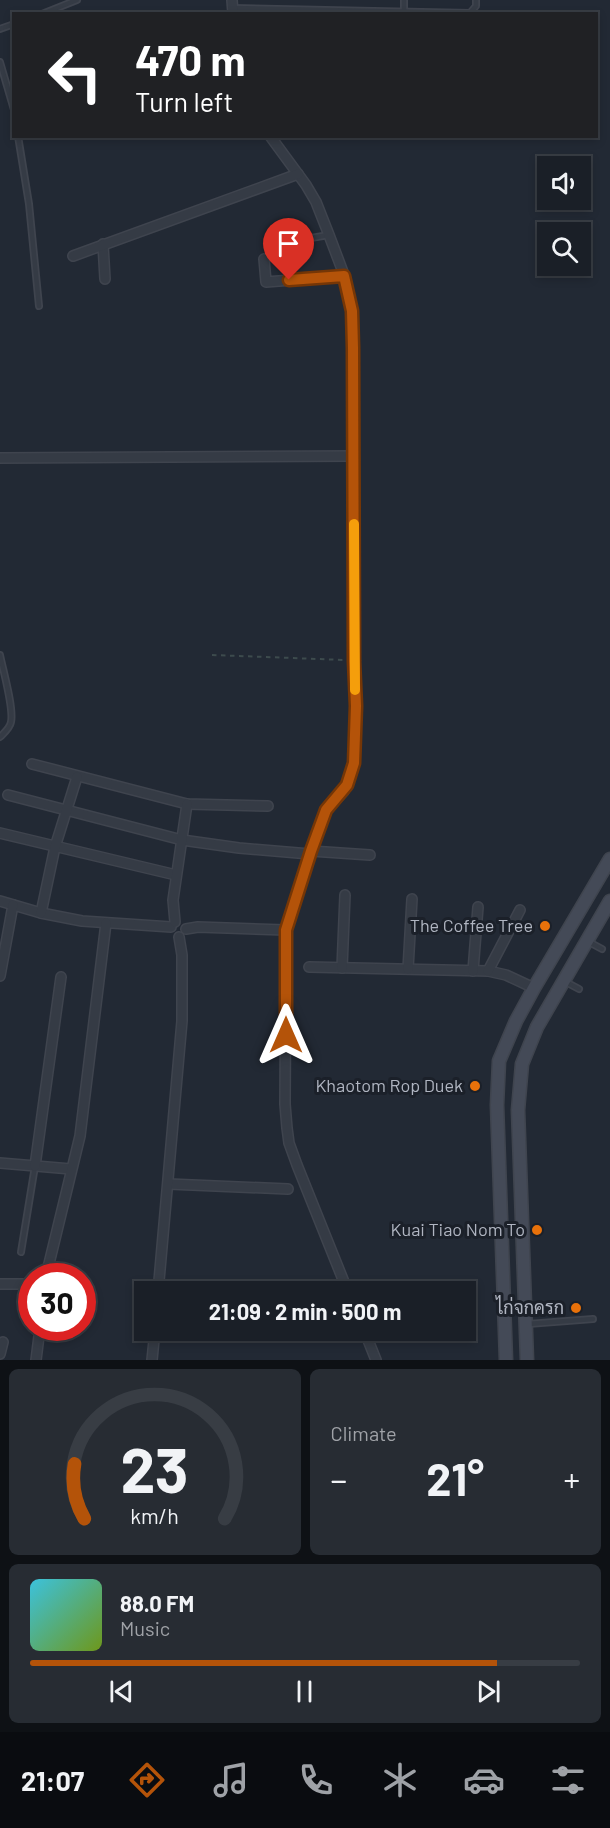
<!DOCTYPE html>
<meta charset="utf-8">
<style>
:root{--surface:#1a1f27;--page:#272c33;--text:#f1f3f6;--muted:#9fa2a7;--line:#383d44;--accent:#b45309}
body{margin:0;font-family:Barlow,Sarabun,sans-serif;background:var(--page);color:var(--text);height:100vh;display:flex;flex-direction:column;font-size:22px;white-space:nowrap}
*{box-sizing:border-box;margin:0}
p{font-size:20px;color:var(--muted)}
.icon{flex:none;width:33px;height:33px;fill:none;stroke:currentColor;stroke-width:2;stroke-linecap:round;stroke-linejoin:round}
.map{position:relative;height:1360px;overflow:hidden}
.side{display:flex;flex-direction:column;gap:9px;padding:9px;background:#0e1115;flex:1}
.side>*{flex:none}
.banner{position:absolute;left:12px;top:12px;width:586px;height:126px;border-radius:0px;box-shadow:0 3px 9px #0003,0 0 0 2px var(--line);background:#202124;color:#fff;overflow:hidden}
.controls{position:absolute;left:537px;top:156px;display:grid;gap:12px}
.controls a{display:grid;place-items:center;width:54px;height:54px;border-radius:0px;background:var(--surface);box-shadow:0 3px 9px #0003,0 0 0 2px var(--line);font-size:30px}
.speed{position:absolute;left:18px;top:1263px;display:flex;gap:12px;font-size:30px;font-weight:700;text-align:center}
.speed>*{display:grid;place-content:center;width:78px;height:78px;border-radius:50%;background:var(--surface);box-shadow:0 3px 9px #0003,0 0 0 2px var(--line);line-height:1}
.speed .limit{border:9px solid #d22;background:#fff;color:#111}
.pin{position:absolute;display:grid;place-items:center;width:51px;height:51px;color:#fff;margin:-62px -26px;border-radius:50% 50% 50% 0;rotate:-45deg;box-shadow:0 0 6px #0007}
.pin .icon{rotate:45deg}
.me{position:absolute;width:66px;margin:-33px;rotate:0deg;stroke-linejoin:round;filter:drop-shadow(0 0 4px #0008)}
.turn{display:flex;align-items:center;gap:21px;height:126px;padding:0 24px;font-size:27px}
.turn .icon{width:78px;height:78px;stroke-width:2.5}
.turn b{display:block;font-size:42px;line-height:51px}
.big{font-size:45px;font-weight:700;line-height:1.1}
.side .card{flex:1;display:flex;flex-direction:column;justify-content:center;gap:9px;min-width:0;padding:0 21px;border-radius:9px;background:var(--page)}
.side .dial{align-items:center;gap:0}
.dial svg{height:156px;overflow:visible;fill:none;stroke:var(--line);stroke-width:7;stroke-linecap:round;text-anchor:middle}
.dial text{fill:var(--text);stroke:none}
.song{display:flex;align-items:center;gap:18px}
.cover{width:72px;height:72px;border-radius:9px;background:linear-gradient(135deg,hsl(190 70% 55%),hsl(80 70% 35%))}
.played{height:6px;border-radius:3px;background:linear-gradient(90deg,var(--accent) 85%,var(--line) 85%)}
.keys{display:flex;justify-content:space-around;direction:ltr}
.heat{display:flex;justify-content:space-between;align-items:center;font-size:33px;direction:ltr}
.side .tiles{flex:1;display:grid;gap:9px;grid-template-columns:1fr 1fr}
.card:last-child{grid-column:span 2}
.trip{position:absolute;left:134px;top:1281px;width:342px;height:60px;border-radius:0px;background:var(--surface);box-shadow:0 3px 9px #0003,0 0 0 2px var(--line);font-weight:700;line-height:60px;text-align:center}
.menu{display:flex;height:96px;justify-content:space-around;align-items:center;background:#0a0c10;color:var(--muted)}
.menu .icon{width:42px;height:42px}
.menu .current{color:var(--accent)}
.menu b{font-size:27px;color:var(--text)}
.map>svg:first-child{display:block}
</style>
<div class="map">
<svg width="610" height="1360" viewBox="0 0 610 1360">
<rect width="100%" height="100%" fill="#222934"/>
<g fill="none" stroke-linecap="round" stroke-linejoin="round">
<defs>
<g id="lane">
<path d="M233,8L470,13L476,6V0"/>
<path d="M404,11V0"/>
<path d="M42,14L77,0"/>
<path d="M0,29L14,24"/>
<path d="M0,62L14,110"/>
<path d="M18,136L29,204L39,306"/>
<path d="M280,243L329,235"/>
<path d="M0,655C3,670 14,708 11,722C10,728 4,733 0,737"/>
<path d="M589,942L602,949"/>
<path d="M564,981L579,989"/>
<path d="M21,1252L35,1166"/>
<path d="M528,1324L593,1319"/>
</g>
<g id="street">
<path d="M232,0L233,14"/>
<path d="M270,136L306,185L316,202L329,235L343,272L348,291L352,311L353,348L354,661L356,706L354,763L352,771L344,791L326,810L311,851L286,930L285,1104L287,1128L289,1143L297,1165L348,1292"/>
<path d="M103,244L105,279"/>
<path d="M73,256L298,174"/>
<path d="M264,259L266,282L344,276"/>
<path d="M0,458L354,456"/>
<path d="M32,764L187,804L268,806"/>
<path d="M8,795L182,840L239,848L310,854"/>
<path d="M0,833L176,875"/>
<path d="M311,851L370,855"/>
<path d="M0,901L41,913L82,921L171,927"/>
<path d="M41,913L55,847L77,777"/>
<path d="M175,922L173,900L187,804"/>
<path d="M186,929L198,927L286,930"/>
<path d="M309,967L488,971L506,975L534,988"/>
<path d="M342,968L345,895"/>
<path d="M408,969L412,899"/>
<path d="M473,971L478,907"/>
<path d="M488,971L520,910"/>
<path d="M0,976L13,905"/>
<path d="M0,1163L71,1169"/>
<path d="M35,1166L61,977"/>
<path d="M169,1184L288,1189"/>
<path d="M46,1276L80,1136L106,923"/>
<path d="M0,1284H32"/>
<path d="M158,1292L182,1021V955L179,937"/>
<path d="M364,1330L376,1360"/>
<path d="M0,1354L3,1342"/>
<path d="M36,1360L40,1328"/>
<path d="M152,1360L155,1330"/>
</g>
<g id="secondary">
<path d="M506,1360L497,1105L499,1061L516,1021L534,988L610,859"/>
<path d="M527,1360L518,1110L522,1064L537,1027L610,901"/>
</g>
</defs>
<use href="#lane" stroke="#3f444e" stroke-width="8"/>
<use href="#street" stroke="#3f444e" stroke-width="12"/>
<use href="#secondary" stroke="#3f444e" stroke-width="15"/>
<path stroke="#3d4b4d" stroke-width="2" stroke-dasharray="4.5 4.5" stroke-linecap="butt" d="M212,655L345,660"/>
<use href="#lane" stroke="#353b45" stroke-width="4.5"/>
<use href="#street" stroke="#353b45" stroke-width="9"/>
<use href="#secondary" stroke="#444a57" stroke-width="12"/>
</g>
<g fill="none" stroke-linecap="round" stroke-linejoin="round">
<defs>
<path id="route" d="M286,1035V930L311,851L326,810L347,785L354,763L356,706L354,661L353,348L352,311L344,276L289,280"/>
</defs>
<use href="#route" stroke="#753606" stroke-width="15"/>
<use href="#route" stroke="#b45309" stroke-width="10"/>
<path stroke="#f59e0b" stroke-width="10" d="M354,524L355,690"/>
</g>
<g fill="#e8710a" stroke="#1b2029" stroke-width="2">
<circle cx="545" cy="926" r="6"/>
<circle cx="475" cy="1086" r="6"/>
<circle cx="537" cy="1230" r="6"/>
<circle cx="576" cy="1308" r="6"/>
</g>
<g text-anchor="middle" stroke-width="6" stroke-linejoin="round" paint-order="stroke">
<g font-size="18" fill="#b0b5c1" stroke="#1b2029" text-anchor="end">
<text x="533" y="932">The Coffee Tree</text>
<text x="463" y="1092">Khaotom Rop Duek</text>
<text x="525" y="1236">Kuai Tiao Nom To</text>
<text x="564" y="1314">ไก่จกครก</text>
</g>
</g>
</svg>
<div class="controls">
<a><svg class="icon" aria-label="sound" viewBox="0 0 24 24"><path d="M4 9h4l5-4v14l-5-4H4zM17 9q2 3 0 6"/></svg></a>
<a><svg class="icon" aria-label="search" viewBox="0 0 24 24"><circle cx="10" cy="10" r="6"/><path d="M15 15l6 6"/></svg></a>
</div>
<div class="speed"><div class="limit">30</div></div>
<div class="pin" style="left:289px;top:280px;background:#d93025"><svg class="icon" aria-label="arrive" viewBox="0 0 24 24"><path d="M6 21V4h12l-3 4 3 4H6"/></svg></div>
<svg class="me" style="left:286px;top:1035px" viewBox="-20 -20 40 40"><path d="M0-17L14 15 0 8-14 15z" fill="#b45309" stroke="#fff" stroke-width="4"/></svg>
<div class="trip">21:09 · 2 min · 500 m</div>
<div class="banner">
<div class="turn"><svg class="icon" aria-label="left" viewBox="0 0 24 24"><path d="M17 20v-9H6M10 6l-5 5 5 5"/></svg><div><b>470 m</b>Turn left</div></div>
</div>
</div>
<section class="side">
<div class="tiles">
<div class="card dial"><svg viewBox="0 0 100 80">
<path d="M14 69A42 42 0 1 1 86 69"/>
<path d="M14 69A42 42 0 0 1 9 41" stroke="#b45309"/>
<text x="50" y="56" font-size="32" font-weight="700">23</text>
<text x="50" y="72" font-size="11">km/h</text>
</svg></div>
<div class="card"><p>Climate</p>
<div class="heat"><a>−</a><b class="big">21°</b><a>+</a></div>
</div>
<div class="card">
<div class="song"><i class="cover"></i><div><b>88.0 FM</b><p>Music</p></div></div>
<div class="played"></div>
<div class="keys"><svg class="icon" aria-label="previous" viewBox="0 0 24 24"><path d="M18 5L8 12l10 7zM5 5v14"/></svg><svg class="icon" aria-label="pause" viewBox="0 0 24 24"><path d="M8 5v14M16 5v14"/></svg><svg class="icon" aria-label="next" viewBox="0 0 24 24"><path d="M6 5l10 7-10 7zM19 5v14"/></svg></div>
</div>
</div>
</section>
<nav class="menu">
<b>21:07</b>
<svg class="icon current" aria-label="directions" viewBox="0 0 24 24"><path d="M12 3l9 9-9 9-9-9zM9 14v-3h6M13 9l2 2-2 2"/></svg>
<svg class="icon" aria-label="music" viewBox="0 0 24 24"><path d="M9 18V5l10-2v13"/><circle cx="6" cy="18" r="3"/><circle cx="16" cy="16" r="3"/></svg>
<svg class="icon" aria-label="phone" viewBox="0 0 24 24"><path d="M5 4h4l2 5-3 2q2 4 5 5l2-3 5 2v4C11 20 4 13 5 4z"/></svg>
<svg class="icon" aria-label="climate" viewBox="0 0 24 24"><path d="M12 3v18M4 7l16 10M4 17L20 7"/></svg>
<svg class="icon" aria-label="car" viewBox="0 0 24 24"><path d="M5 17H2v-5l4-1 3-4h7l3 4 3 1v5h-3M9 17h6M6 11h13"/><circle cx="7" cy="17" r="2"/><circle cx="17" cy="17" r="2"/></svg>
<svg class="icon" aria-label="filters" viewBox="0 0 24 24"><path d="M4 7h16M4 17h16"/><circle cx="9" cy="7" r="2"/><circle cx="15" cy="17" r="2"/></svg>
</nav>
